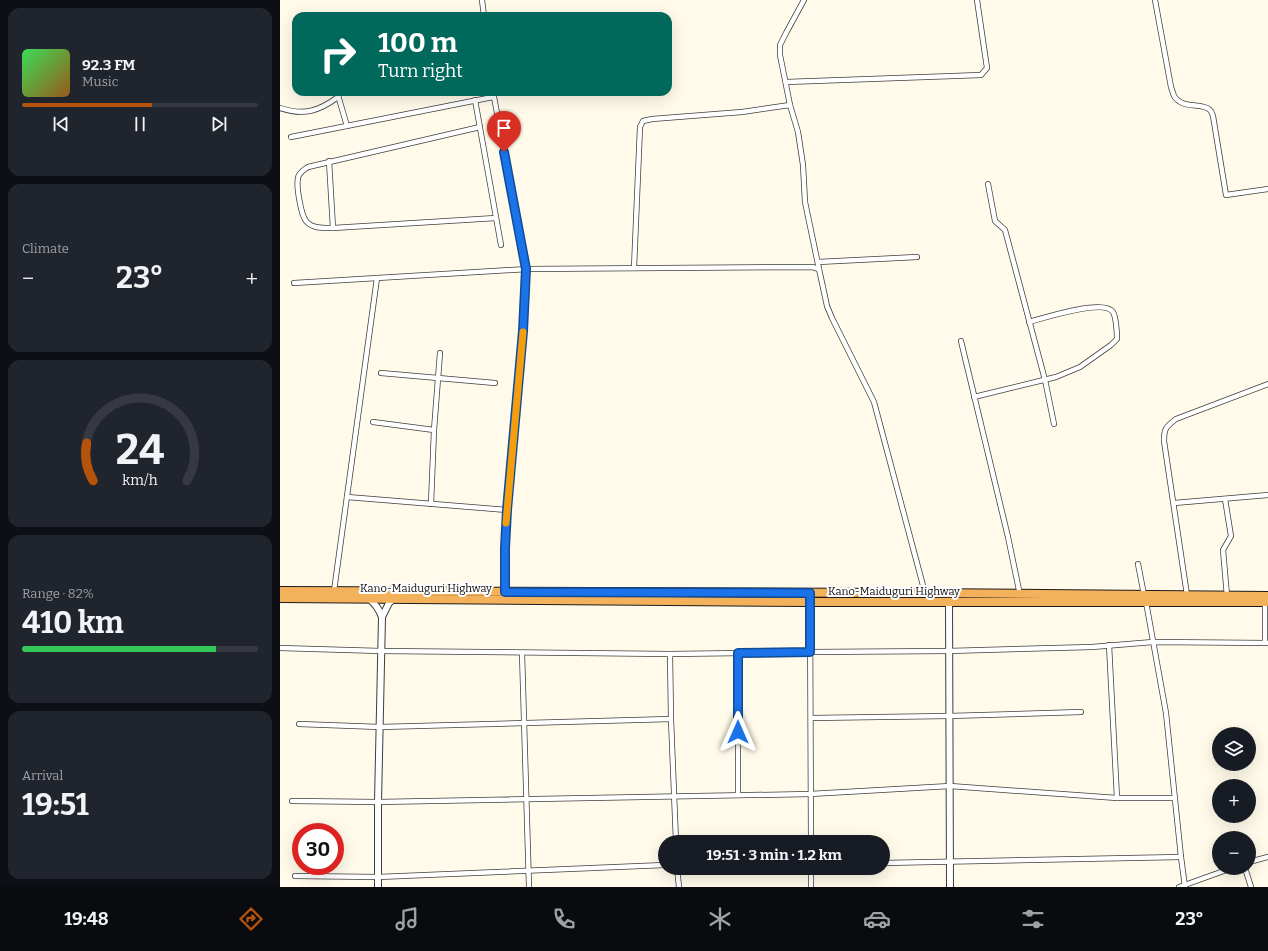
<!DOCTYPE html>
<meta charset="utf-8">
<style>
:root{--surface:#171b24;--page:#20242c;--text:#f1f3f6;--muted:#9ea1a6;--line:#363941;--accent:#b45309}
body{margin:0;font-family:Bitter,serif;background:var(--page);color:var(--text);height:100vh;display:flex;flex-direction:column;font-size:15px;white-space:nowrap}
*{box-sizing:border-box;margin:0}
p{font-size:13px;color:var(--muted)}
.icon{flex:none;width:22px;height:22px;fill:none;stroke:currentColor;stroke-width:2;stroke-linecap:round;stroke-linejoin:round}
.map{position:relative;flex:1;overflow:hidden}
.side{display:flex;flex-direction:column;gap:8px;padding:8px;background:#0d0f14;width:280px}
.side>*{flex:none}
.banner{position:absolute;left:12px;top:12px;width:380px;height:84px;border-radius:12px;box-shadow:0 4px 16px #0002;background:#00695c;color:#fff;overflow:hidden}
.fabs{position:absolute;left:932px;top:727px;display:grid;gap:8px}
.fabs a{display:grid;place-items:center;width:44px;height:44px;border-radius:50%;background:var(--surface);box-shadow:0 4px 16px #0002;font-size:20px}
.speed{position:absolute;left:12px;top:823px;display:flex;gap:8px;font-size:20px;font-weight:700;text-align:center}
.speed>*{display:grid;place-content:center;width:52px;height:52px;border-radius:50%;background:var(--surface);box-shadow:0 4px 16px #0002;line-height:1}
.speed .limit{border:6px solid #d22;background:#fff;color:#111}
.pin{position:absolute;display:grid;place-items:center;width:34px;height:34px;color:#fff;margin:-41px -17px;border-radius:50% 50% 50% 0;rotate:-45deg;box-shadow:0 0 4px #0007}
.pin .icon{rotate:45deg}
.me{position:absolute;width:44px;margin:-22px;rotate:0deg;stroke-linejoin:round;filter:drop-shadow(0 0 3px #0008)}
.turn{display:flex;align-items:center;gap:14px;height:84px;padding:0 20px;font-size:18px}
.turn .icon{width:52px;height:52px;stroke-width:2.5}
.turn b{display:block;font-size:28px;line-height:34px}
.big{font-size:30px;font-weight:700;line-height:1.1}
.side .tile{flex:1;display:flex;flex-direction:column;justify-content:center;gap:6px;min-width:0;padding:0 14px;border-radius:12px;background:var(--page)}
.side .dial{align-items:center;gap:0}
.dial svg{height:104px;overflow:visible;fill:none;stroke:var(--line);stroke-width:7;stroke-linecap:round;text-anchor:middle}
.dial text{fill:var(--text);stroke:none}
.song{display:flex;align-items:center;gap:12px}
.cover{width:48px;height:48px;border-radius:6px;background:linear-gradient(135deg,hsl(130 70% 55%),hsl(30 70% 35%))}
.played{height:4px;border-radius:2px;background:linear-gradient(90deg,var(--accent) 55%,var(--line) 55%)}
.keys{display:flex;justify-content:space-around;direction:ltr}
.heat{display:flex;justify-content:space-between;align-items:center;font-size:22px;direction:ltr}
.charge{height:6px;border-radius:3px;background:linear-gradient(90deg,#34c759 82%,var(--line) 0)}
.trip{position:absolute;left:378px;top:835px;width:232px;height:40px;border-radius:20px;background:var(--surface);box-shadow:0 4px 16px #0002;font-weight:700;line-height:40px;text-align:center}
.menu{display:flex;height:64px;justify-content:space-around;align-items:center;background:#090b0e;color:var(--muted)}
.menu .icon{width:28px;height:28px}
.menu .on{color:var(--accent)}
.menu b{font-size:18px;color:var(--text)}
main{display:flex;flex:1;min-height:0}
.map>svg:first-child{display:block}
</style>
<main>
<section class="side">
<div class="tile">
<div class="song"><i class="cover"></i><div><b>92.3 FM</b><p>Music</p></div></div>
<div class="played"></div>
<div class="keys"><svg class="icon" aria-label="previous" viewBox="0 0 24 24"><path d="M18 5L8 12l10 7zM5 5v14"/></svg><svg class="icon" aria-label="pause" viewBox="0 0 24 24"><path d="M8 5v14M16 5v14"/></svg><svg class="icon" aria-label="next" viewBox="0 0 24 24"><path d="M6 5l10 7-10 7zM19 5v14"/></svg></div>
</div>
<div class="tile"><p>Climate</p>
<div class="heat"><a>−</a><b class="big">23°</b><a>+</a></div>
</div>
<div class="tile dial"><svg viewBox="0 0 100 80">
<path d="M14 69A42 42 0 1 1 86 69"/>
<path d="M14 69A42 42 0 0 1 9 40" stroke="#b45309"/>
<text x="50" y="56" font-size="32" font-weight="700">24</text>
<text x="50" y="72" font-size="11">km/h</text>
</svg></div>
<div class="tile"><p>Range · 82%</p><b class="big">410 km</b><div class="charge"></div></div>
<div class="tile"><p>Arrival</p><b class="big">19:51</b></div>
</section>
<div class="map">
<svg width="988" height="887" viewBox="0 0 988 887">
<rect width="100%" height="100%" fill="#fffae9"/>
<g fill="none" stroke-linecap="round" stroke-linejoin="round">
<defs>
<g id="minor">
<path d="M202,0L204,16"/>
<path d="M524,0L506,33L500,45V55L510,105L518,132L523,165L525,202L539,269"/>
<path d="M875,0L891,87C892,90 893,93 894,96C903,110 922,102 930,110C932,112 932,114 933,116L946,195L988,189"/>
<path d="M506,82L701,75L707,68L697,0"/>
<path d="M57,92L67,126"/>
<path d="M213,92L247,269L243,331L227,510L225,548V592"/>
<path d="M195,100L221,245"/>
<path d="M0,108C24,116 39,111 58,97"/>
<path d="M200,127L28,167C24,170 19,172 18,178C16,186 21,215 26,221C32,229 45,228 53,228L216,218"/>
<path d="M11,137L213,97"/>
<path d="M49,161L53,228"/>
<path d="M708,184L715,221L725,230L765,380L774,424"/>
<path d="M538,262L637,257"/>
<path d="M354,268L360,127L363,121L372,119L462,112L510,105"/>
<path d="M14,283L247,269L532,267L539,269L547,306L552,318L594,402L645,593"/>
<path d="M681,341L728,537L740,595"/>
<path d="M101,373L215,383"/>
<path d="M694,397L776,377L800,367L831,345L837,339C837,332 836,317 833,312C824,298 764,318 749,322"/>
<path d="M93,422L154,430"/>
<path d="M67,497L227,510"/>
<path d="M945,499L951,536L943,550L947,596"/>
<path d="M894,503L988,495"/>
<path d="M151,504L154,430L160,353"/>
<path d="M858,564L864,595"/>
<path d="M54,591L97,278"/>
<path d="M907,595L884,441C884,428 886,427 896,419L988,384"/>
<path d="M530,600L531,842"/>
<path d="M866,602L886,713L901,857L905,887"/>
<path d="M985,602V642"/>
<path d="M829,645L837,798"/>
<path d="M0,648L101,651L390,654L530,652L668,651L812,647L873,642L988,643"/>
<path d="M242,653L249,887"/>
<path d="M458,653V795"/>
<path d="M390,654L391,719L396,842"/>
<path d="M531,718L669,716L801,712"/>
<path d="M19,724L100,727L391,719"/>
<path d="M12,801L98,802L530,794L670,786L837,798H894"/>
<path d="M969,862L988,857"/>
<path d="M603,863L901,857"/>
<path d="M397,868L399,887"/>
<path d="M531,868V887"/>
<path d="M965,868L971,887"/>
<path d="M15,876L98,877L385,865"/>
<path d="M899,887L952,868"/>
</g>
<g id="tertiary">
<path d="M89,599C96,604 99,609 102,617L98,802V887"/>
<path d="M669,603L670,887"/>
<path d="M102,617L109,603L114,599"/>
</g>
<g id="trunk">
<path d="M0,591L645,593L988,596"/>
<path d="M0,598L530,602H988"/>
</g>
</defs>
<use href="#minor" stroke="#3e3e3e" stroke-width="6"/>
<use href="#tertiary" stroke="#3e3e3e" stroke-width="8"/>
<use href="#trunk" stroke="#1c1c1c" stroke-width="10"/>
<use href="#minor" stroke="#fff" stroke-width="4.5"/>
<use href="#tertiary" stroke="#fff" stroke-width="6"/>
<use href="#trunk" stroke="#f4b15b" stroke-width="8"/>
</g>
<g fill="none" stroke-linecap="round" stroke-linejoin="round">
<defs>
<path id="route" d="M224,152L246,269L243,331L227,510L225,548V592L530,593V652L458,653V732"/>
</defs>
<use href="#route" stroke="#114b97" stroke-width="10"/>
<use href="#route" stroke="#1a73e8" stroke-width="7"/>
<path stroke="#f59e0b" stroke-width="7" d="M226,523L243,332"/>
</g>
<g text-anchor="middle" stroke-width="4" stroke-linejoin="round" paint-order="stroke">
<g font-size="11" fill="#0b0b0b" stroke="#fff">
<text x="146" y="592">Kano-Maiduguri Highway</text>
<text x="614" y="595">Kano-Maiduguri Highway</text>
</g>
</g>
</svg>
<div class="fabs">
<a><svg class="icon" aria-label="layers" viewBox="0 0 24 24"><path d="M12 4l9 5-9 5-9-5zM3 14l9 5 9-5"/></svg></a>
<a>+</a>
<a>−</a>
</div>
<div class="speed"><div class="limit">30</div></div>
<div class="pin" style="left:224px;top:152px;background:#d93025"><svg class="icon" aria-label="arrive" viewBox="0 0 24 24"><path d="M6 21V4h12l-3 4 3 4H6"/></svg></div>
<svg class="me" style="left:458px;top:732px" viewBox="-20 -20 40 40"><path d="M0-17L14 15 0 8-14 15z" fill="#1a73e8" stroke="#fff" stroke-width="4"/></svg>
<div class="trip">19:51 · 3 min · 1.2 km</div>
<div class="banner">
<div class="turn"><svg class="icon" aria-label="right" viewBox="0 0 24 24"><path d="M7 20v-9h11M14 6l5 5-5 5"/></svg><div><b>100 m</b>Turn right</div></div>
</div>
</div>
</main>
<nav class="menu">
<b>19:48</b>
<svg class="icon on" aria-label="directions" viewBox="0 0 24 24"><path d="M12 3l9 9-9 9-9-9zM9 14v-3h6M13 9l2 2-2 2"/></svg>
<svg class="icon" aria-label="music" viewBox="0 0 24 24"><path d="M9 18V5l10-2v13"/><circle cx="6" cy="18" r="3"/><circle cx="16" cy="16" r="3"/></svg>
<svg class="icon" aria-label="phone" viewBox="0 0 24 24"><path d="M5 4h4l2 5-3 2q2 4 5 5l2-3 5 2v4C11 20 4 13 5 4z"/></svg>
<svg class="icon" aria-label="climate" viewBox="0 0 24 24"><path d="M12 3v18M4 7l16 10M4 17L20 7"/></svg>
<svg class="icon" aria-label="car" viewBox="0 0 24 24"><path d="M5 17H2v-5l4-1 3-4h7l3 4 3 1v5h-3M9 17h6M6 11h13"/><circle cx="7" cy="17" r="2"/><circle cx="17" cy="17" r="2"/></svg>
<svg class="icon" aria-label="filters" viewBox="0 0 24 24"><path d="M4 7h16M4 17h16"/><circle cx="9" cy="7" r="2"/><circle cx="15" cy="17" r="2"/></svg>
<b>23°</b>
</nav>
